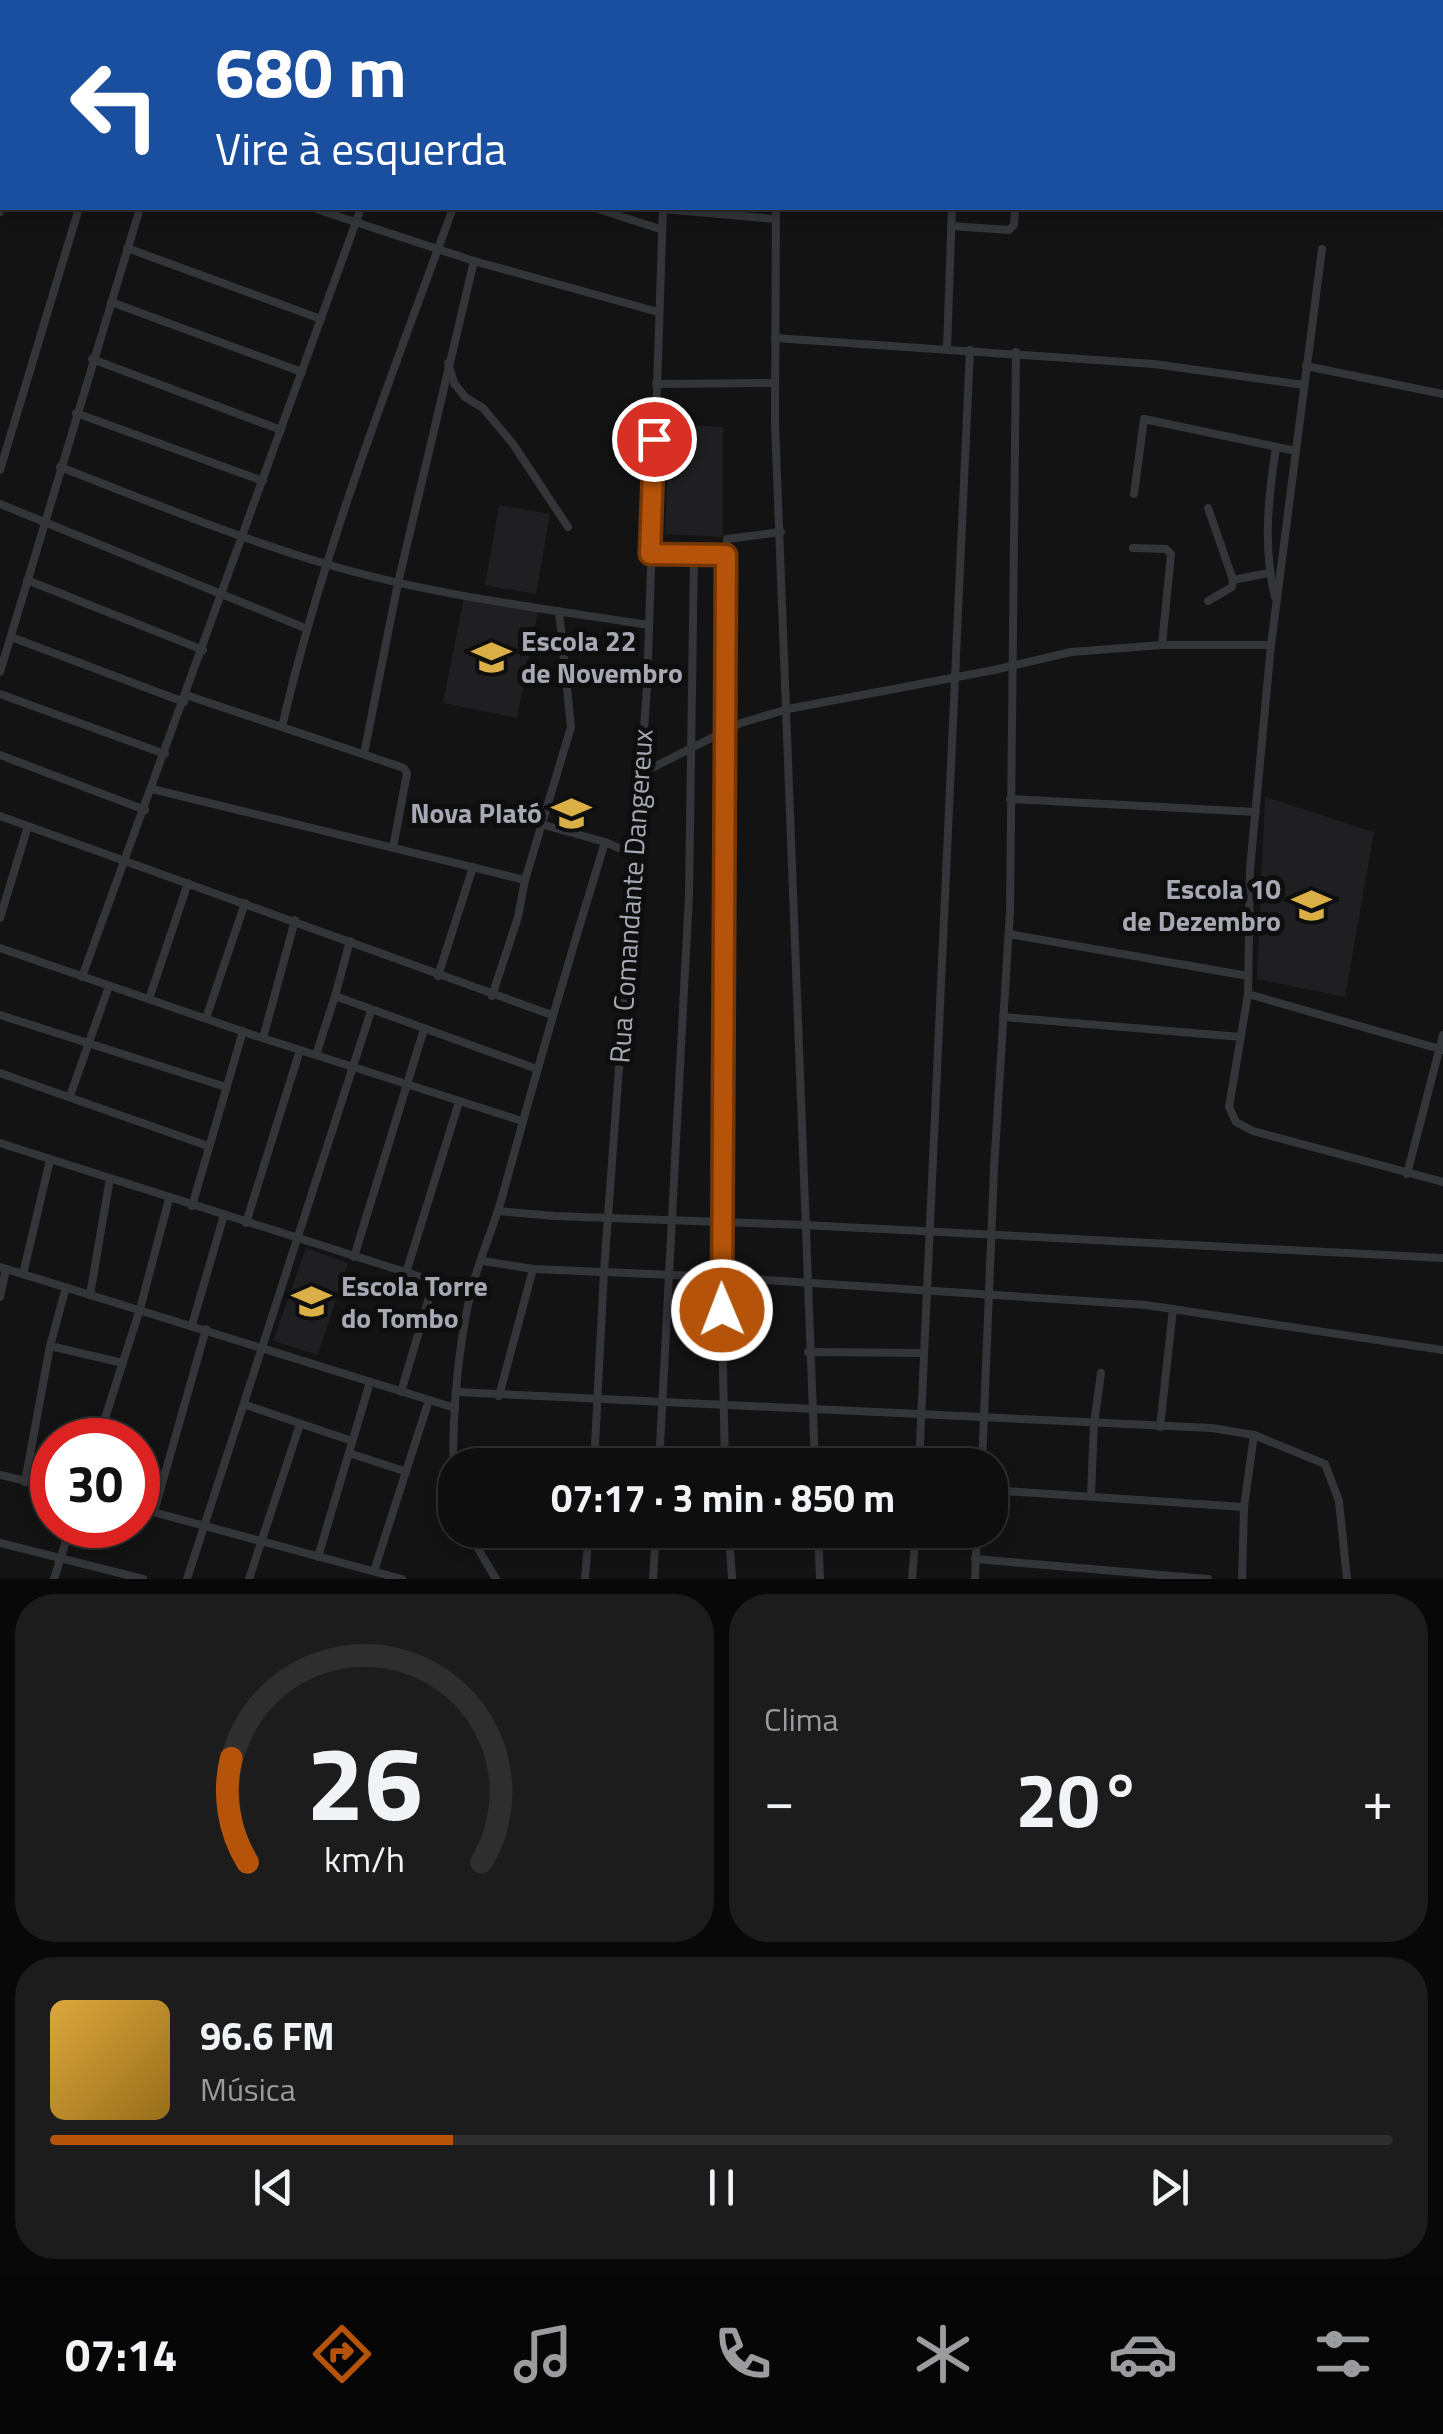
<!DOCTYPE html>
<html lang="pt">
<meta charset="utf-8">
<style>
:root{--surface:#0e0e0f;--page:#1c1c1d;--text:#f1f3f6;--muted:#9b9c9e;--line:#2e2e2f;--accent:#b45309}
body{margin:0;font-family:"Titillium Web",sans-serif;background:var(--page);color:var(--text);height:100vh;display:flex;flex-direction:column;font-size:38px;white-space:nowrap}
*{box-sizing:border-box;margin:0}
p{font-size:32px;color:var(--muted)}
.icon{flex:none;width:55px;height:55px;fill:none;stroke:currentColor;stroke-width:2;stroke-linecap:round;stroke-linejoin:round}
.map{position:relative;height:1579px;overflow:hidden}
.sheet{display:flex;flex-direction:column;gap:15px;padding:15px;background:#080808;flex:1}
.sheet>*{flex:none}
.top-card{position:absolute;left:0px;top:0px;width:1445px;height:210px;box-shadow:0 5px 15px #0003,0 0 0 2px var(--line);background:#1a4fa0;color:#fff;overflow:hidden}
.speed{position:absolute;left:30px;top:1418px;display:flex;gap:20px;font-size:50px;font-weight:700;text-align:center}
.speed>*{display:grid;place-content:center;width:130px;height:130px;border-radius:50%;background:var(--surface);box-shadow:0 5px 15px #0003,0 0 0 2px var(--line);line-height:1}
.speed .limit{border:15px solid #d22;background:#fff;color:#111}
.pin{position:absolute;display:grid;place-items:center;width:85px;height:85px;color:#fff;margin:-42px;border:5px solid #fff;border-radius:50%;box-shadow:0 2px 10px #0007}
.me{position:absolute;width:110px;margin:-55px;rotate:359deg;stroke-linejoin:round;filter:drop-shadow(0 0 8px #0008)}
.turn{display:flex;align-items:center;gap:35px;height:210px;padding:0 50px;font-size:45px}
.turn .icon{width:130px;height:130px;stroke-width:2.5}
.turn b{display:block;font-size:70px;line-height:85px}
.big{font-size:75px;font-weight:700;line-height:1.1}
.sheet .tile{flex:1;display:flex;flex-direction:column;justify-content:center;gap:15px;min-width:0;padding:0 35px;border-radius:40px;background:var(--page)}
.sheet .dial{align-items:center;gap:0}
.dial svg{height:260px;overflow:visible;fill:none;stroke:var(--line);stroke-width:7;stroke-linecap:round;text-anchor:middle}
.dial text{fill:var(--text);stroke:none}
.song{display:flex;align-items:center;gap:30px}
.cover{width:120px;height:120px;border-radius:15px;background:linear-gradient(135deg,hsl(40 70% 55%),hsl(40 70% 35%))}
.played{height:10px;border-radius:5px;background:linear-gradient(90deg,var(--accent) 30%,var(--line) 30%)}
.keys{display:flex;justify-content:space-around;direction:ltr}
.heat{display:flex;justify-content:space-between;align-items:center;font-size:55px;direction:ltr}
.sheet .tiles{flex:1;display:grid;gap:15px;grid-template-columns:1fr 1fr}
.tile:last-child{grid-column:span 2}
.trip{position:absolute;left:438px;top:1448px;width:570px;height:100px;border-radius:40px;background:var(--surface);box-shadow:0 5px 15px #0003,0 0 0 2px var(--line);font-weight:700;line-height:100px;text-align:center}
.dock{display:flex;height:160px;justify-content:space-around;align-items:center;background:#060606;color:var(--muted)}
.dock .icon{width:70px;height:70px}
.dock .current{color:var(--accent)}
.dock b{font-size:45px;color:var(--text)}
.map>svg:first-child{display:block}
</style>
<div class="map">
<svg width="1443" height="1579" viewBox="0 0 1443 1579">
<rect width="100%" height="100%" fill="#131314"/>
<g fill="#1f1f21">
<path d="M669,424L723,427V537L665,534Z"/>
<path d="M499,505L550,514L536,594L485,585Z"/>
<path d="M464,598L538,611L517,718L443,703Z"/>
<path d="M1265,797L1374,832L1345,997L1257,979Z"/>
<path d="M306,1248L348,1263L318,1355L273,1341Z"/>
</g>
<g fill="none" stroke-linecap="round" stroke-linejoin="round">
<g stroke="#343539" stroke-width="8">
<path d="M70,2L71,0"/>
<path d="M544,2L545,0"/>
<path d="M723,2L724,0"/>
<path d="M794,2L795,0"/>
<path d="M963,2V0"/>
<path d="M0,5H2"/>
<path d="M0,105H2"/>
<path d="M313,208L474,261L658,312"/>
<path d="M595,208L660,229"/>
<path d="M776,208L775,423L815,1465"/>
<path d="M663,209L774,219"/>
<path d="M0,212L2,205"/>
<path d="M951,226L1009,230L1014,225L1015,208"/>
<path d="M127,248L321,319"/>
<path d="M111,302L302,372"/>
<path d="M775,338L1154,364L1304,385"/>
<path d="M947,348L952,208"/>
<path d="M92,359L281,430"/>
<path d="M448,363L454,383L465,397L483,408L513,444L568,527"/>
<path d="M1306,366L1443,394"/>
<path d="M656,384L774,383"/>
<path d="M76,413L263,481"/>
<path d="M60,467C148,501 235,537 326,564C430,595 541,608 648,625"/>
<path d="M0,470L79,208"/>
<path d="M1134,494L1144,419L1296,451"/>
<path d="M0,504L305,628"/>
<path d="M1208,508L1233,580L1269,573"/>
<path d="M1133,548L1166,549L1171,554L1162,645"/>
<path d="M650,554L727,555"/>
<path d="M27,580L203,650"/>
<path d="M1275,597C1263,549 1268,497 1276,448"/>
<path d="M1208,601L1232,587L1233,580"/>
<path d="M11,637L184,702"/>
<path d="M1271,645L1322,249"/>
<path d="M0,672L140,208"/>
<path d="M0,694L165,754"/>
<path d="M186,695L404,768L407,773L393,848"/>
<path d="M282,727C323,549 391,378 453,208"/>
<path d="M364,754L398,583L474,261"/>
<path d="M0,755L145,810"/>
<path d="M640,774L741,723L788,709L994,670L1071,652L1162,645H1271L1250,869L1248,994L1229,1107L1236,1122L1253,1131L1443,1182"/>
<path d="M152,789L525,880"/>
<path d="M1010,799L1256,812"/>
<path d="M0,816L552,1015"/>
<path d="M544,825L605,842L635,855"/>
<path d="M0,918L28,826"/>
<path d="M1009,934L1248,976"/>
<path d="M350,941L335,996L537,1069"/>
<path d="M0,948L253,1035L522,1121"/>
<path d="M438,976L473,867"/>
<path d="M82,977L361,208"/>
<path d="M1248,994L1443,1050"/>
<path d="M492,996L518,917L525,880L571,727L559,611"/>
<path d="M149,999L188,883"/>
<path d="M0,1015L226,1087"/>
<path d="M1003,1017L1241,1037"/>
<path d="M206,1018L245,903"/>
<path d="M263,1038L295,920"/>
<path d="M316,1055L335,996"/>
<path d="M0,1073L208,1146"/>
<path d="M70,1096L109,986"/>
<path d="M0,1143L471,1293"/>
<path d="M1407,1174L1443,1035"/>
<path d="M192,1206L243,1031"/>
<path d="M498,1211L554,1216L804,1225L1443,1258"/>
<path d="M246,1223L300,1050"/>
<path d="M354,1257L424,1029"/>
<path d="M483,1261L533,1269L721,1277L1146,1305L1443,1350"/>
<path d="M0,1267L455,1408"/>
<path d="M406,1273L459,1102"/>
<path d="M23,1274L50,1160"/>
<path d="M90,1295L110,1178"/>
<path d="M0,1297L6,1269"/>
<path d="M192,1325L224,1215"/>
<path d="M50,1346L123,1363"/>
<path d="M808,1352L923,1353"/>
<path d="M401,1392L434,1281"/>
<path d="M457,1392L1212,1428L1254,1435L1325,1464L1339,1501L1347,1579"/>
<path d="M499,1396L533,1269"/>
<path d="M246,1405L352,1441"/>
<path d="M1160,1427L1173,1309"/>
<path d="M98,1440L140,1309L169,1199"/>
<path d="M349,1453L404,1471"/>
<path d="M594,1465L604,1271L647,688L663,208"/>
<path d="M659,1465L689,895L694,554"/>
<path d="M725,1465L721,1277L727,539L781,532"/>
<path d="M919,1465L970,350"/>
<path d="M982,1465L994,1169L1010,911L1016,352"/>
<path d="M0,1475L52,1487"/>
<path d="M25,1482L50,1346L66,1287"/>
<path d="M990,1490L1244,1507"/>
<path d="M455,1492C450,1431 457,1355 470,1295C477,1264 494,1227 503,1194C535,1076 569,959 605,842"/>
<path d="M1091,1495L1094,1424L1101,1373"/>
<path d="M138,1508L402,1579"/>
<path d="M154,1512L206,1329"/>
<path d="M467,1530L496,1579"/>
<path d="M729,1530L732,1579"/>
<path d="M818,1530L820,1579"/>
<path d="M0,1543L143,1579"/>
<path d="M318,1557L370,1382"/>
<path d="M975,1559L1208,1579"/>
<path d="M374,1571L429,1400"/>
<path d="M54,1579L71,1525"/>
<path d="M187,1579L371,1011"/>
<path d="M249,1579L300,1424"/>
<path d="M585,1579L589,1530"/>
<path d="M653,1579L656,1530"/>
<path d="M912,1579L916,1530"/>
<path d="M975,1579L977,1530"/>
<path d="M1242,1579L1244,1507L1254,1435"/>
</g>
</g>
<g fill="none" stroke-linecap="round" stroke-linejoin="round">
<defs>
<path id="route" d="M654,439L650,554L726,555L722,1310"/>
</defs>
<use href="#route" stroke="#753606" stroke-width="25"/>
<use href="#route" stroke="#b45309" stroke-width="18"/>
</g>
<defs>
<symbol id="school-bare" viewBox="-9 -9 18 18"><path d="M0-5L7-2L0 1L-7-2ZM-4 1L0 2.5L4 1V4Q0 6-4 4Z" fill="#daaf45" stroke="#0e0e0f" stroke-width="2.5" paint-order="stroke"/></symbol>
</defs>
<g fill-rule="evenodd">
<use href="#school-bare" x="464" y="630" width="55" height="55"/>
<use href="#school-bare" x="544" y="786" width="55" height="55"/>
<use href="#school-bare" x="1284" y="878" width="55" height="55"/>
<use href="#school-bare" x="284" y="1274" width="55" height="55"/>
</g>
<g text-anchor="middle" stroke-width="10" stroke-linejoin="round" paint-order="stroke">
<g font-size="28" font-weight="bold" fill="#a6a9b3" stroke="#0e0e0f" text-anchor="start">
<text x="521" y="651">Escola 22<tspan x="521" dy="32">de Novembro</tspan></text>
<text x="542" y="823" text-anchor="end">Nova Plató</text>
<text x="1281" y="899" text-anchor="end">Escola 10<tspan x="1281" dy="32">de Dezembro</tspan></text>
<text x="341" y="1296">Escola Torre<tspan x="341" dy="32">do Tombo</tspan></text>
</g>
<g font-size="28" fill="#a6a9b3" stroke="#0e0e0f">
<text transform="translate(631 896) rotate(-86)" y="10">Rua Comandante Dangereux</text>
</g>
</g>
</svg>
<div class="speed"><div class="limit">30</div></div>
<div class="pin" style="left:654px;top:439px;background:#d93025"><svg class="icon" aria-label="arrive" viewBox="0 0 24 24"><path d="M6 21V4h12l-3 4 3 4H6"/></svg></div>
<svg class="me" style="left:722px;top:1310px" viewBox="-20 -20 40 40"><circle r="17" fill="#b45309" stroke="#fff" stroke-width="3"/><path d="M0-11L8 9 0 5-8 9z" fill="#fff"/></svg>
<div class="trip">07:17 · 3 min · 850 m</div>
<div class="top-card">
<div class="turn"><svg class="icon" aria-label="left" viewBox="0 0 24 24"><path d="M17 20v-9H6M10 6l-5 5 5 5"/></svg><div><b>680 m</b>Vire à esquerda</div></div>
</div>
</div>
<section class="sheet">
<div class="tiles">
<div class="tile dial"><svg viewBox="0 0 100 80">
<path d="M14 69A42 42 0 1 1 86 69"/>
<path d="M14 69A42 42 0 0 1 9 37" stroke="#b45309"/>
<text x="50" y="56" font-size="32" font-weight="700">26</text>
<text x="50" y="72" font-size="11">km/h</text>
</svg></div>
<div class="tile"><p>Clima</p>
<div class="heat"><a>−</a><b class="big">20°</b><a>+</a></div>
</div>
<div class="tile">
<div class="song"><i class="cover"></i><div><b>96.6 FM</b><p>Música</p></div></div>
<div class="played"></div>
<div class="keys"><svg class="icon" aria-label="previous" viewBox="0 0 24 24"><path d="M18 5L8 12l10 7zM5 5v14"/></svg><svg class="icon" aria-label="pause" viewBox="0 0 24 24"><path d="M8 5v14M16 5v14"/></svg><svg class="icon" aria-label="next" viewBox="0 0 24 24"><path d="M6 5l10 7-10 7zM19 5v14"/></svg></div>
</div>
</div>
</section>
<nav class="dock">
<b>07:14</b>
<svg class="icon current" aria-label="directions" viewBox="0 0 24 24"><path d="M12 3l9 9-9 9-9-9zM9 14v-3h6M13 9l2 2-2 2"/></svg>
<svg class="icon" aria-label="music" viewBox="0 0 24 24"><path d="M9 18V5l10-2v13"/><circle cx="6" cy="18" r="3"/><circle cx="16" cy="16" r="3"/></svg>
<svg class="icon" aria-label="phone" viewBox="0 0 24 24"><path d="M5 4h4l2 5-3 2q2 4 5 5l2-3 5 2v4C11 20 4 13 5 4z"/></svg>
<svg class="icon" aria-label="climate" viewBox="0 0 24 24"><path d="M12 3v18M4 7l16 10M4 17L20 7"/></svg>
<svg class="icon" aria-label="car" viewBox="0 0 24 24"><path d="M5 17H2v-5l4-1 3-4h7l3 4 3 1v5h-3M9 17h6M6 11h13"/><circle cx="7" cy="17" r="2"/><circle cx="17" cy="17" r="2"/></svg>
<svg class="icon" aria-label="filters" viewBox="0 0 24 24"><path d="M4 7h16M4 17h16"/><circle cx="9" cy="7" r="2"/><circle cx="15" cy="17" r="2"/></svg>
</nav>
